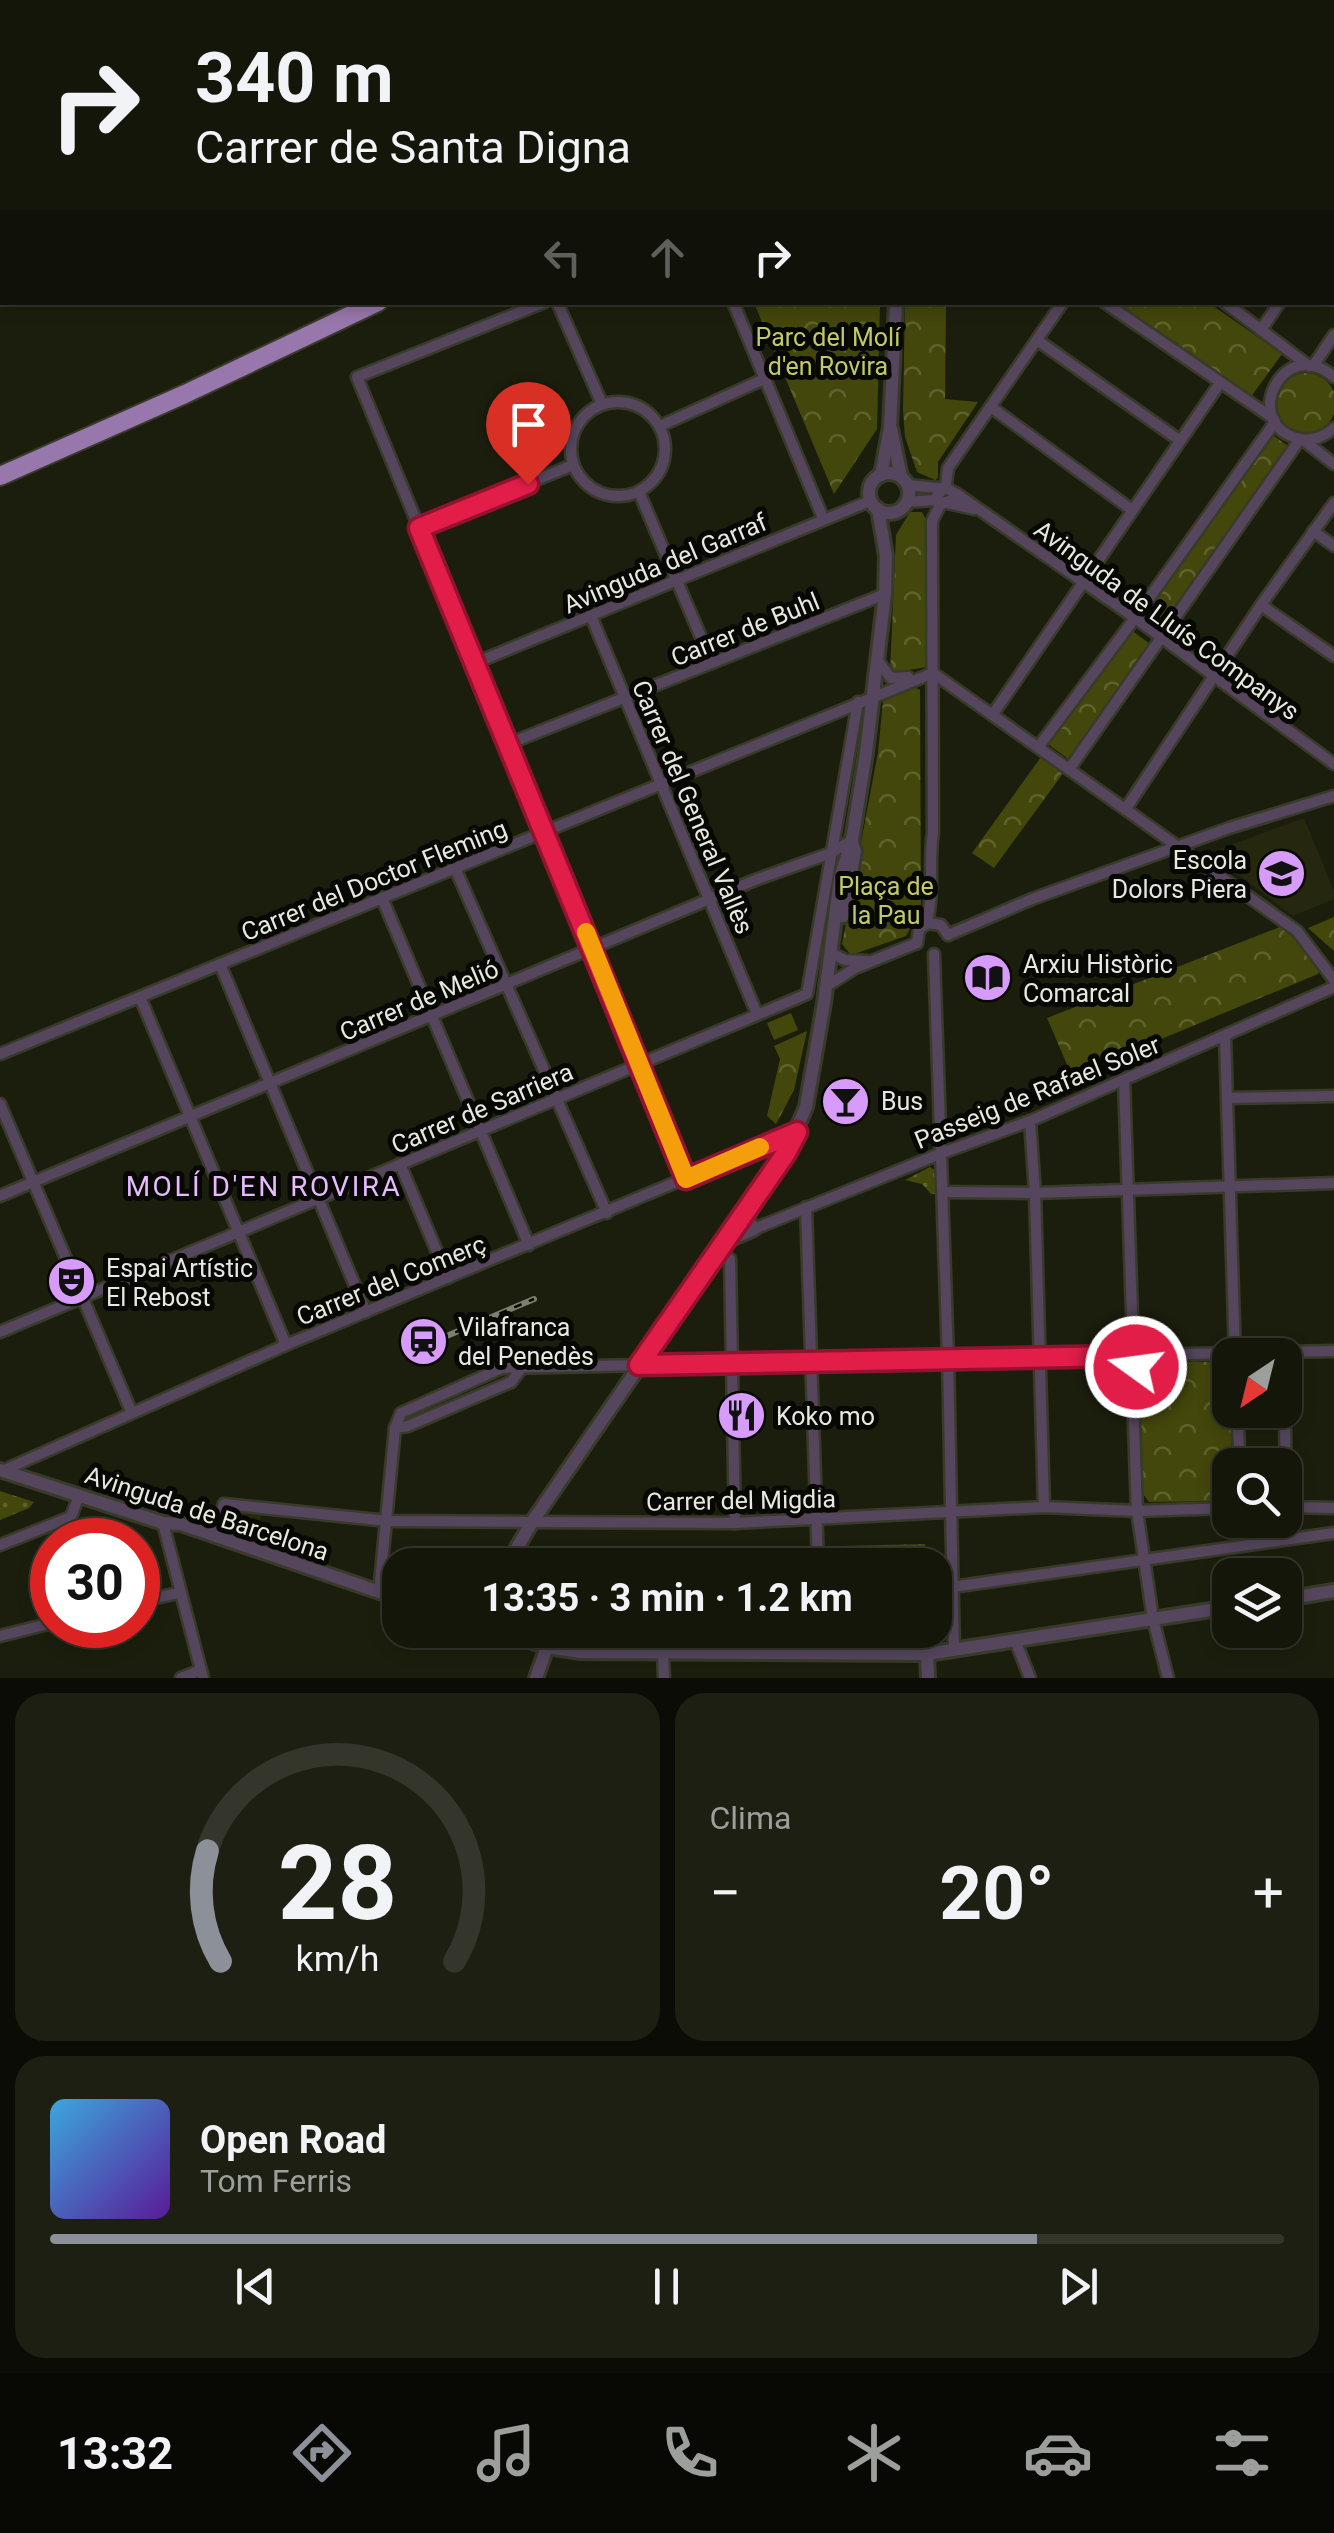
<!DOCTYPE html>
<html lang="es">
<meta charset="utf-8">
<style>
:root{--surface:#15160a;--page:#1e1f13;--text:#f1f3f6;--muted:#9d9f9c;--line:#34352b;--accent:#8c9099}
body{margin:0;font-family:Roboto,sans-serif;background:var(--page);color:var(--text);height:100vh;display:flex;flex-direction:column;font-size:38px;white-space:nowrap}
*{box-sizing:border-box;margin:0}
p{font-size:32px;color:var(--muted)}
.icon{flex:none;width:55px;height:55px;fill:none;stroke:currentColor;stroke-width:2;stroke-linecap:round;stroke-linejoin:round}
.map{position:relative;height:1678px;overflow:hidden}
.details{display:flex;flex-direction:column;gap:15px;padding:15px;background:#0c0c06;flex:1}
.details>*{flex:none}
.top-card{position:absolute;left:0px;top:0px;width:1335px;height:305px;box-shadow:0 5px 15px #0003,0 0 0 2px var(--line);background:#15160a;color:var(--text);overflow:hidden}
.needle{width:65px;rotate:215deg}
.buttons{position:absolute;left:1212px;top:1338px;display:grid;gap:20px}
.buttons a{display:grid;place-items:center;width:90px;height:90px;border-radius:20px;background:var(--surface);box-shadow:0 5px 15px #0003,0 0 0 2px var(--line);font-size:50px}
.speed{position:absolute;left:30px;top:1518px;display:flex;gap:20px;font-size:50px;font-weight:700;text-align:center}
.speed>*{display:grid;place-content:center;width:130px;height:130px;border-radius:50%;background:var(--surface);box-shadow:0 5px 15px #0003,0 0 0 2px var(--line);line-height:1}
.speed .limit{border:15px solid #d22;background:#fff;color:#111}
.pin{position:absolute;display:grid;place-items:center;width:85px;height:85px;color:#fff;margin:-102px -42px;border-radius:50% 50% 50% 0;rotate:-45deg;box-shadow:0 0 10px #0007}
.pin .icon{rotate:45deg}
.me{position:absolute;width:110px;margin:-55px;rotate:284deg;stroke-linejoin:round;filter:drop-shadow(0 0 8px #0008)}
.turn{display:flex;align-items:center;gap:35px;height:210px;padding:0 30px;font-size:45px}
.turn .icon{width:130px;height:130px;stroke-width:2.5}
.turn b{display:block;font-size:70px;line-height:85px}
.lanes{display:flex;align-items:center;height:95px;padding:0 30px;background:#0003;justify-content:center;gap:50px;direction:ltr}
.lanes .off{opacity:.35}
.big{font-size:75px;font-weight:700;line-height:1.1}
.details .tile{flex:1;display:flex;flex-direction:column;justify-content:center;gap:15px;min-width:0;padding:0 35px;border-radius:30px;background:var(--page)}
.details .dial{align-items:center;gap:0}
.dial svg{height:260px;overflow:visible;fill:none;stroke:var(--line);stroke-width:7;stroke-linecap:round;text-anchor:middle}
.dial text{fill:var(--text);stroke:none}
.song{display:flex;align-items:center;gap:30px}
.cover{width:120px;height:120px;border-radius:15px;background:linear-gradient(135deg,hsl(200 70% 55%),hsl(270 70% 35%))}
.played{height:10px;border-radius:5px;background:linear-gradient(90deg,var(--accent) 80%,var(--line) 80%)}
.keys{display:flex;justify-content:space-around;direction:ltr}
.heat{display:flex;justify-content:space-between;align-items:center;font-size:55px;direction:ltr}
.details .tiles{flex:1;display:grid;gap:15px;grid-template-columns:1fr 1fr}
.tile:last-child{grid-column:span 2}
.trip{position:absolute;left:382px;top:1548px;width:570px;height:100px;border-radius:30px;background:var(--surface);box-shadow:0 5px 15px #0003,0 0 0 2px var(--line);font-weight:700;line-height:100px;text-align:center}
.menu{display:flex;height:160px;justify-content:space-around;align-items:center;background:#080904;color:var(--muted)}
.menu .icon{width:70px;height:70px}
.menu .on{color:var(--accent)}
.menu b{font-size:45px;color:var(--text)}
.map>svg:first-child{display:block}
</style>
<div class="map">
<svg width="1334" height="1678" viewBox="0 0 1334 1678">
<defs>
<pattern id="grass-dots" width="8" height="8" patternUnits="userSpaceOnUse" patternTransform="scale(2.5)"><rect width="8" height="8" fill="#43470b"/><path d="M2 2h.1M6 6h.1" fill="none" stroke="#5e622e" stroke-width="1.8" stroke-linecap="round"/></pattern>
<pattern id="park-crowns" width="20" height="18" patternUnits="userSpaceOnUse" patternTransform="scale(2.5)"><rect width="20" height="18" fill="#43470b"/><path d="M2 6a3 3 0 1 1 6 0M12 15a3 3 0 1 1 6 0" fill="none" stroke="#5e622e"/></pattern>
</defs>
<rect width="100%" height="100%" fill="#1c1e0d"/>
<g fill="#25270e">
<path d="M1304,818L1334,891V899L1293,916L1214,857L1212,852Z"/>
<path d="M230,1508L263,1511L256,1539L224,1528Z"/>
</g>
<g fill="url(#grass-dots)">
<path d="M930,1167L936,1171V1194H931L922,1184L905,1180Z"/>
<path d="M0,1491L34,1502L29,1508L0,1520Z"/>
</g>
<g fill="url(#park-crowns)">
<path d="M754,303H880L877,429L834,494Z"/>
<path d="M905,303H946L945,399L978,402L938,462V478L935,480L917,472L905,437L903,410Z"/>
<path d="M1115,303H1209L1282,354L1250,398Z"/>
<circle cx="1306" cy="403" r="30"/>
<path d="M1271,434L1291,448L1160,630L1142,616Z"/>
<path d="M910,512H922L929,526L927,667L890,673L896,535Z"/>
<path d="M1131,630L1150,644L1071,761L1048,744Z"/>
<path d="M910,685L920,690L921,909L906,936L851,955L842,944L878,752L883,701Z"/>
<path d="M1041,757L1064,772L994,868L972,853Z"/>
<path d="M1334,917V951L1308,928Z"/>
<path d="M1280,927L1296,940L1320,970L1318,974L1072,1076L1047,1018Z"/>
<path d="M807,1031L794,1090L776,1124L767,1116L780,1059L774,1046Z"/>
<path d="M1154,1361L1219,1362L1230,1372L1232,1465L1228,1501L1149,1502L1143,1494L1139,1378Z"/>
<path d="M925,1544V1565H843L842,1546Z"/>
<path d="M845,1630H927V1645L845,1647Z"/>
</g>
<path fill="#43470b" d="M791,1013L798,1030L774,1040L767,1023Z"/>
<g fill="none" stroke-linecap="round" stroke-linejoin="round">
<defs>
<g id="minor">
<path d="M1332,226L1334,224"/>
<path d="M545,302L357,377L687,1179"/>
<path d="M557,302L602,404"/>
<path d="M733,302L823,518"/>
<path d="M1104,302L1274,419"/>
<path d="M1224,302L1309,366"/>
<path d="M1261,330L1280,302"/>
<path d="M1037,340L1179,440"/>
<path d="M1313,366L1334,335"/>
<path d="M1334,377C1284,333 1240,423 1297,438C1312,442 1323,437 1334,428"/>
<circle cx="618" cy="449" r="47"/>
<path d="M991,407L1132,510"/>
<path d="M660,426L764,379"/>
<path d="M1303,440L1334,464"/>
<path d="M907,485L948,489L957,494L1135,618L1334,764"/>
<path d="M639,492L712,663"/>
<path d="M934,500L946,485L948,468L1063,302"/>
<path d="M906,502L934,500L974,509"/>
<path d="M419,527L573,465"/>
<path d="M1313,531L1334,546"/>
<path d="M1261,605L1334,656"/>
<path d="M591,616L757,1014"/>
<path d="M878,661L891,678L908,677"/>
<path d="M475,663L870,501"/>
<path d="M993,714L1220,383"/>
<path d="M508,744L885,594"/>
<path d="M1039,746L1135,618L1275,422"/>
<path d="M1070,768L1300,439"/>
<path d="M1127,807L1261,605L1334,503"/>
<path d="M455,868L607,1213"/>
<path d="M382,898L529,1245"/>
<path d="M926,924C935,895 928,863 933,833L932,521L940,505L960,496"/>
<path d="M948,935L1032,899L1229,828L1334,796"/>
<path d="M917,943L919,929L928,923L941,925L948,935"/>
<path d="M831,953L845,960L868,961"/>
<path d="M934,954L948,1358L954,1650"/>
<path d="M220,964L366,1312"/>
<path d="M827,986L855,968L917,943"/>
<path d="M140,997L286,1345"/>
<path d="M1225,1036L1235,1355"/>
<path d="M0,1054L933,673L1297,931L1334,980"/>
<path d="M1124,1080L1133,1344"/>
<path d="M1227,1098L1334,1096"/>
<path d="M0,1104L131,1411"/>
<path d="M1030,1121L1035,1193L1044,1507"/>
<path d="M400,1164L448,1278"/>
<path d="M943,1192L1035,1193L1334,1183"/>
<path d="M0,1196L755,880L831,853L852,840"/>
<path d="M806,1207L818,1565"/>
<path d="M754,1229L942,1153L1030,1121L1334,987"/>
<path d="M730,1259L735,1523"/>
<path d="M0,1332L807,994L858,702"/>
<path d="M1143,1355L1334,1351"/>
<path d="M1132,1368L1137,1511L1153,1619L1168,1678"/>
<path d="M1237,1410L1240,1465"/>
<path d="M1285,1418L1286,1507"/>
<path d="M395,1428L408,1426L511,1382L520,1370"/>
<path d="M2,1471L286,1345L796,1132"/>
<path d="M1285,1507L1334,1508"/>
<path d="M163,1523L203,1678"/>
<path d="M213,1535L224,1504L388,1521L532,1522L735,1523L1044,1507L1137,1511L1230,1508"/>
<path d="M0,1545L71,1517L79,1495"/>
<path d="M952,1587L1334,1533"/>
<path d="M379,1593L395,1428L401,1413L502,1368L1119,1355"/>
<path d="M138,1602L178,1593"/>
<path d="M818,1630L819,1652"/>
<path d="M918,1630V1654"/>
<path d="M0,1636L52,1623"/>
<path d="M1015,1640L1030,1678"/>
<path d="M663,1653L664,1678"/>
<path d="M181,1678L201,1670"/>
</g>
<g id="tertiary">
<path d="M1332,77H1334"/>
<path d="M891,429L901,477"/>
<circle cx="889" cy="493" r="20"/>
<path d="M881,475L890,427L896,302"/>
<path d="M843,916L855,851L852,843"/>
<path d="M726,1241L754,1229L744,1216"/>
<path d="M0,1470L163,1523L181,1524L400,1599"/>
<path d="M507,1565L532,1522L786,1153L806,1107L824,1003L840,878L852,840L866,753L885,594L886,556L878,509"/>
<path d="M1285,1599L1334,1591"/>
<path d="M498,1630L547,1647L581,1652L927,1654L1230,1607"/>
<path d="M927,1654L928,1678"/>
<path d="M536,1678L547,1647"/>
</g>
<g id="trunk">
<path d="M777,2L779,0"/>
<path d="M899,2L906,0"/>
<path d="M1029,2L1033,0"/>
<path d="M0,476L185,394L378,302"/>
</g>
</defs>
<use href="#minor" stroke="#383a2a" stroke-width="15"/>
<use href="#tertiary" stroke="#383a2a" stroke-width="18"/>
<use href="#trunk" stroke="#383a2a" stroke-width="22"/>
<use href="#minor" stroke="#55465d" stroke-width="10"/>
<use href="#tertiary" stroke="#55465d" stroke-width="12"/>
<use href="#trunk" stroke="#9877ac" stroke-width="18"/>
<defs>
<path id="rail" d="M411,1351L534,1299"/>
</defs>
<use href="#rail" stroke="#7d7f71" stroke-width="6"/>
<use href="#rail" stroke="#070703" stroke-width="2.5" stroke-dasharray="8" stroke-linecap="butt"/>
</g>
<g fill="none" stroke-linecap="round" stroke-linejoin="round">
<defs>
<path id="route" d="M528,484L419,528L686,1179L797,1132L786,1153L639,1365L1120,1356L1127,1367H1136"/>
</defs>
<use href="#route" stroke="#92132f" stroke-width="25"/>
<use href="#route" stroke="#e11d48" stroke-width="18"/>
<path stroke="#f59e0b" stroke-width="18" d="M586,932L686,1179L760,1147"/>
</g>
<defs>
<symbol id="school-disc" viewBox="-11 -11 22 22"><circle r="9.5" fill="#d79bf9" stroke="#070703"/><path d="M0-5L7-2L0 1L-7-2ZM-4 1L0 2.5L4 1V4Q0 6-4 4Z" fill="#111"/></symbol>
<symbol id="library-disc" viewBox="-11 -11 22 22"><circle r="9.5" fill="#d79bf9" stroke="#070703"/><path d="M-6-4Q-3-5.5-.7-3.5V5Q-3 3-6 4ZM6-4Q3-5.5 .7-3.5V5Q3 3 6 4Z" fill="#111"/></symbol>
<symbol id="bar-disc" viewBox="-11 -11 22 22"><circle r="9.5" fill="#d79bf9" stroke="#070703"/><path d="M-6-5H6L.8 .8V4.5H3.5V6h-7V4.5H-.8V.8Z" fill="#111"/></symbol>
<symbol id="theatre-disc" viewBox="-11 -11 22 22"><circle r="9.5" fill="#d79bf9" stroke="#070703"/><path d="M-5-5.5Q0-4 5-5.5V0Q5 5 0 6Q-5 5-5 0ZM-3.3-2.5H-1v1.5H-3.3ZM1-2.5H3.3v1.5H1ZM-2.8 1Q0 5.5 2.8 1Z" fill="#111"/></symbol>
<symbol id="station-disc" viewBox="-11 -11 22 22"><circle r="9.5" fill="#d79bf9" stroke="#070703"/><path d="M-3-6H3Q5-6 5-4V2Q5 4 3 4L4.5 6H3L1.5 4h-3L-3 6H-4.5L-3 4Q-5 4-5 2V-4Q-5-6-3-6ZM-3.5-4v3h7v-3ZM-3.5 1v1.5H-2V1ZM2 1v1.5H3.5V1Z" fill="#111"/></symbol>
<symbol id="restaurant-disc" viewBox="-11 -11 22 22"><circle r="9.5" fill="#d79bf9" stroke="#070703"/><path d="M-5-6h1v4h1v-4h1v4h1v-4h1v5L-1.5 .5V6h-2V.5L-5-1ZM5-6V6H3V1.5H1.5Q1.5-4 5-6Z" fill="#111"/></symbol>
</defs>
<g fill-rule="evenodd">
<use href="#school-disc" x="1254" y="846" width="55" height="55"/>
<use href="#library-disc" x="960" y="950" width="55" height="55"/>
<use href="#bar-disc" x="818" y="1074" width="55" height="55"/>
<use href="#theatre-disc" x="44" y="1254" width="55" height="55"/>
<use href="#station-disc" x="396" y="1314" width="55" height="55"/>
<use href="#restaurant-disc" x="714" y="1388" width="55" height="55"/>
</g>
<g text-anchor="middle" stroke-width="10" stroke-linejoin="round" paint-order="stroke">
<g font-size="25" fill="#c2ca67" stroke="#070703">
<text x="828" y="346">Parc del Molí<tspan x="828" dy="29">d'en Rovira</tspan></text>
<text x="886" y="895">Plaça de<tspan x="886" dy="29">la Pau</tspan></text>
</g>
<g font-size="25" fill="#e7e9de" stroke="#070703">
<text transform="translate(665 563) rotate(-23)" y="9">Avinguda del Garraf</text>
<text transform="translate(1167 620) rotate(36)" y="9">Avinguda de Lluís Companys</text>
<text transform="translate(745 629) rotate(-22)" y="9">Carrer de Buhl</text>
<text transform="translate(693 807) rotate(67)" y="9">Carrer del General Vallès</text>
<text transform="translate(374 880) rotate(-22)" y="9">Carrer del Doctor Fleming</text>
<text transform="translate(419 1000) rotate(-23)" y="9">Carrer de Melió</text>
<text transform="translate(1037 1092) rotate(-22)" y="9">Passeig de Rafael Soler</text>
<text transform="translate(482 1108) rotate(-23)" y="9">Carrer de Sarriera</text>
<text transform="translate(391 1280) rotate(-22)" y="9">Carrer del Comerç</text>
<text transform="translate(741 1500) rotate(-1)" y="9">Carrer del Migdia</text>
<text transform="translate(207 1513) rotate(18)" y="9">Avinguda de Barcelona</text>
</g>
<g font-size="25" fill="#e7e9de" stroke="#070703" text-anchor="start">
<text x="1247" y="869" text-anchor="end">Escola<tspan x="1247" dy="29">Dolors Piera</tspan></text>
<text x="1023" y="973">Arxiu Històric<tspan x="1023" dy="29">Comarcal</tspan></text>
<text x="881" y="1110">Bus</text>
<text x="106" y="1277">Espai Artístic<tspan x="106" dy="29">El Rebost</tspan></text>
<text x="458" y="1336">Vilafranca<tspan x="458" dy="29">del Penedès</tspan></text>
<text x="776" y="1425">Koko mo</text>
</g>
<g font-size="28" letter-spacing="2.5" fill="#e5bbfd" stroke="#070703">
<text x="264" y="1196">MOLÍ D'EN ROVIRA</text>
</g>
</g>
</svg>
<div class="buttons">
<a><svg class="needle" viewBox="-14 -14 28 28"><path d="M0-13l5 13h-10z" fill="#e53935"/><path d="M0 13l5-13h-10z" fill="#9d9f9c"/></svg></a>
<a><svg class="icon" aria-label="search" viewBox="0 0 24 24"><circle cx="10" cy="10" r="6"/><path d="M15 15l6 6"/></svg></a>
<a><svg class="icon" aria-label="layers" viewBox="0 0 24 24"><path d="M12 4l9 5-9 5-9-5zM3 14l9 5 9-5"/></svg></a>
</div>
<div class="speed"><div class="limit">30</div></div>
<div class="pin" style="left:528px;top:484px;background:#d93025"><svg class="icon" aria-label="arrive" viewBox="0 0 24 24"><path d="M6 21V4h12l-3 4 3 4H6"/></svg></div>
<svg class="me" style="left:1136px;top:1367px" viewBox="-20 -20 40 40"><circle r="17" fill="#e11d48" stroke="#fff" stroke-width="3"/><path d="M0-11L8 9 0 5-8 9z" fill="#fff"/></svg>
<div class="trip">13:35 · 3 min · 1.2 km</div>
<div class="top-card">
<div class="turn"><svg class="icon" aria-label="right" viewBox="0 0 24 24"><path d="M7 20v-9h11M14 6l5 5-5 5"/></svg><div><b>340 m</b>Carrer de Santa Digna</div></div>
<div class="lanes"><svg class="icon off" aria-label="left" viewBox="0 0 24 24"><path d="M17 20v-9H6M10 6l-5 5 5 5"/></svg><svg class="icon off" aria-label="ahead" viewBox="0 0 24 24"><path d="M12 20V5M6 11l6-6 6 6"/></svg><svg class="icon" aria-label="right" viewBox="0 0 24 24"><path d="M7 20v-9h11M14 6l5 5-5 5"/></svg></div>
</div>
</div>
<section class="details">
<div class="tiles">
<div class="tile dial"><svg viewBox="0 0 100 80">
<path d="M14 69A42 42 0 1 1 86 69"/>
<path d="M14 69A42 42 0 0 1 10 35" stroke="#8c9099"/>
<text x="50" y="56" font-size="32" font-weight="700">28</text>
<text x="50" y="72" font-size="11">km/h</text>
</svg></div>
<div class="tile"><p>Clima</p>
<div class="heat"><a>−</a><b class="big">20°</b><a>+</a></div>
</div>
<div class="tile">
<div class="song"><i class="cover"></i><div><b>Open Road</b><p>Tom Ferris</p></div></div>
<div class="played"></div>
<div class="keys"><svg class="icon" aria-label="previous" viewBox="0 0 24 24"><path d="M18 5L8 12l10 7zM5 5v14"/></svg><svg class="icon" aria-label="pause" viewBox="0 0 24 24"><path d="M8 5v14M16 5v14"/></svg><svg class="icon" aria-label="next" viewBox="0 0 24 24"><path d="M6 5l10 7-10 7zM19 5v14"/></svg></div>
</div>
</div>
</section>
<nav class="menu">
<b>13:32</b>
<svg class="icon on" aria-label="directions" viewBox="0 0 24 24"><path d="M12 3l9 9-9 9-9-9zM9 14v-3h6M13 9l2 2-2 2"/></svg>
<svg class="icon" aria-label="music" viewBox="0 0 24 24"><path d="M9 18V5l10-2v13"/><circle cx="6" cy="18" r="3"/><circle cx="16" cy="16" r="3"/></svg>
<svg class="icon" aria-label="phone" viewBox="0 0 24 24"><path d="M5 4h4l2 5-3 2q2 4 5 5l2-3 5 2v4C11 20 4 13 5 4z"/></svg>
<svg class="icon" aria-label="climate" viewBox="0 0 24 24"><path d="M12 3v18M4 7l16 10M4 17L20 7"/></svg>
<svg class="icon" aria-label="car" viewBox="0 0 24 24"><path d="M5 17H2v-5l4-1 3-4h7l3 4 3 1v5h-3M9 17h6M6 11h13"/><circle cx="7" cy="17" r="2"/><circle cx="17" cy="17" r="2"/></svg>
<svg class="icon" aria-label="filters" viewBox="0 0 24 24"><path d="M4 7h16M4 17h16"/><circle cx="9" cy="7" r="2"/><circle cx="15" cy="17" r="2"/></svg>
</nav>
